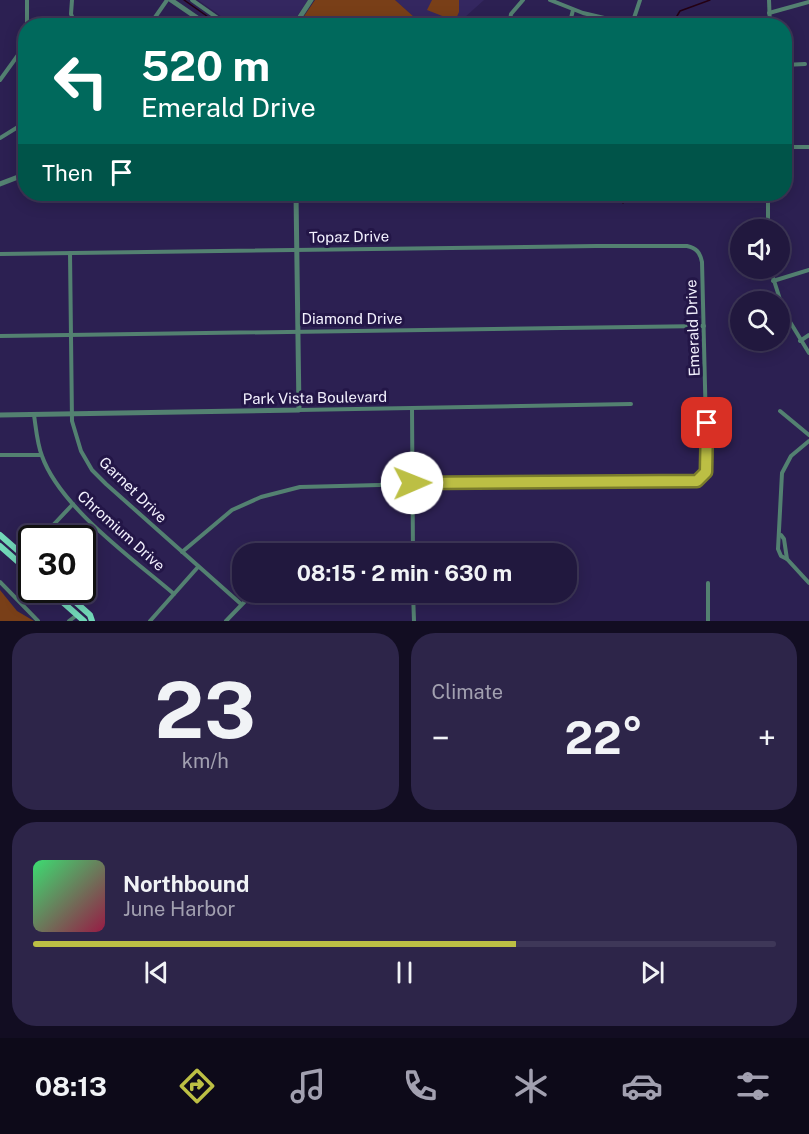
<!DOCTYPE html>
<meta charset="utf-8">
<style>
:root{--surface:#21183e;--page:#2d2549;--text:#f1f3f6;--muted:#a2a0b0;--line:#3e3758;--accent:#bcbf44}
body{margin:0;font-family:"Public Sans",sans-serif;background:var(--page);color:var(--text);height:100vh;display:flex;flex-direction:column;font-size:22px;white-space:nowrap}
*{box-sizing:border-box;margin:0}
p{font-size:20px;color:var(--muted)}
.icon{flex:none;width:33px;height:33px;fill:none;stroke:currentColor;stroke-width:2;stroke-linecap:round;stroke-linejoin:round}
.map{position:relative;height:621px;overflow:hidden}
.details{display:flex;flex-direction:column;gap:12px;padding:12px;background:#120d22;flex:1}
.details>*{flex:none}
.top-card{position:absolute;left:18px;top:18px;width:774px;height:183px;border-radius:24px;box-shadow:0 3px 15px #0003,0 0 0 2px var(--line);background:#00695c;color:#fff;overflow:hidden}
.controls{position:absolute;left:730px;top:219px;display:grid;gap:12px}
.controls a{display:grid;place-items:center;width:60px;height:60px;border-radius:50%;background:var(--surface);box-shadow:0 3px 15px #0003,0 0 0 2px var(--line);font-size:30px}
.speed{position:absolute;left:18px;top:525px;display:flex;gap:12px;font-size:30px;font-weight:700;text-align:center}
.speed>*{display:grid;place-content:center;width:78px;height:78px;border-radius:50%;background:var(--surface);box-shadow:0 3px 15px #0003,0 0 0 2px var(--line);line-height:1}
.speed .limit{border:3px solid #111;border-radius:9px;background:#fff;color:#111}
.pin{position:absolute;display:grid;place-items:center;width:51px;height:51px;color:#fff;margin:-26px;border-radius:12px;box-shadow:0 3px 9px #0006}
.me{position:absolute;width:66px;margin:-33px;rotate:89deg;stroke-linejoin:round;filter:drop-shadow(0 0 4px #0008)}
.turn{display:flex;align-items:center;gap:21px;height:126px;padding:0 24px;font-size:27px}
.turn .icon{width:78px;height:78px;stroke-width:2.5}
.turn b{display:block;font-size:42px;line-height:51px}
.then{display:flex;align-items:center;height:57px;padding:0 24px;background:#0003;gap:12px;font-size:22px}
.big{font-size:45px;font-weight:700;line-height:1.1}
.details .widget{flex:1;display:flex;flex-direction:column;justify-content:center;gap:9px;min-width:0;padding:0 21px;border-radius:24px;background:var(--page)}
.details .dial{align-items:center;gap:0}
.dial b{font-size:78px;line-height:1}
.song{display:flex;align-items:center;gap:18px}
.cover{width:72px;height:72px;border-radius:9px;background:linear-gradient(135deg,hsl(140 70% 55%),hsl(340 70% 35%))}
.played{height:6px;border-radius:3px;background:linear-gradient(90deg,var(--accent) 65%,var(--line) 65%)}
.keys{display:flex;justify-content:space-around;direction:ltr}
.heat{display:flex;justify-content:space-between;align-items:center;font-size:33px;direction:ltr}
.details .tiles{flex:1;display:grid;gap:12px;grid-template-columns:1fr 1fr}
.widget:last-child{grid-column:span 2}
.trip{position:absolute;left:232px;top:543px;width:345px;height:60px;border-radius:24px;background:var(--surface);box-shadow:0 3px 15px #0003,0 0 0 2px var(--line);font-weight:700;line-height:60px;text-align:center}
.menu{display:flex;height:96px;justify-content:space-around;align-items:center;background:#0d0a19;color:var(--muted)}
.menu .icon{width:42px;height:42px}
.menu .active{color:var(--accent)}
.menu b{font-size:27px;color:var(--text)}
.map>svg:first-child{display:block}
</style>
<div class="map">
<svg width="809" height="621" viewBox="0 0 809 621">
<rect width="100%" height="100%" fill="#2c2052"/>
<g fill="#342760">
<path d="M198,0H308L291,25L235,26Z"/>
<path d="M395,0H484L455,26L423,25Z"/>
</g>
<g fill="#793f18">
<path d="M315,0H395L423,25H298Z"/>
<path d="M432,0H459V12L455,21L427,10Z"/>
<path d="M0,590L17,611L34,621H0Z"/>
</g>
<g fill="none" stroke-linecap="round" stroke-linejoin="round">
<g stroke="#240013" stroke-width="1.5">
<path d="M184,0L221,26"/>
<path d="M671,26L680,11L710,0"/>
<path d="M622,194L623,203"/>
</g>
<g stroke="#538171" stroke-width="4">
<path d="M72,0L71,14L76,26"/>
<path d="M192,0L229,26"/>
<path d="M550,0L583,13L638,26"/>
<path d="M769,0L770,26"/>
<path d="M769,13L809,2"/>
<path d="M632,24L640,0"/>
<path d="M27,26V0"/>
<path d="M90,26L101,18"/>
<path d="M149,26L167,0"/>
<path d="M509,26L511,14L523,0"/>
<path d="M569,26L573,10"/>
<path d="M784,65L805,64"/>
<path d="M0,80L26,44"/>
<path d="M0,138L26,122"/>
<path d="M784,147H809"/>
<path d="M768,194V230"/>
<path d="M70,253L72,421L81,451L92,470L106,484L241,604"/>
<path d="M0,254L596,246H687C696,248 700,252 702,262L707,468C704,483 690,482 677,483H459L300,487L261,497L232,510L182,552"/>
<path d="M770,268L784,312L809,353"/>
<path d="M773,281L809,270"/>
<path d="M0,336L704,326"/>
<path d="M800,341L809,335"/>
<path d="M412,409L413,554"/>
<path d="M299,410L631,404"/>
<path d="M780,411L809,435"/>
<path d="M34,415C36,428 37,443 42,456C60,507 133,559 174,594"/>
<path d="M809,441L791,456L782,473L778,549L781,556L787,559L809,583"/>
<path d="M0,455H41"/>
<path d="M781,535L784,539L787,559"/>
<path d="M41,538L73,504"/>
<path d="M24,556L32,548"/>
<path d="M0,582L38,621"/>
<path d="M413,592L414,621"/>
<path d="M69,621L77,615"/>
<path d="M150,621L198,567"/>
<path d="M226,621L254,592"/>
<path d="M708,621V583"/>
</g>
<g stroke="#538171" stroke-width="5">
<path d="M171,0L209,26"/>
<path d="M294,26L311,0"/>
<path d="M0,184L26,174"/>
<path d="M0,415L299,410L296,194"/>
</g>
<g stroke="#72d8b8" stroke-width="6">
<path d="M0,535L32,563"/>
<path d="M0,546L32,574"/>
<path d="M49,590L84,621"/>
<path d="M62,590L90,615L92,621"/>
</g>
</g>
<g fill="none" stroke-linecap="round" stroke-linejoin="round">
<defs>
<path id="route" d="M412,483L697,481L706,472L707,423"/>
</defs>
<use href="#route" stroke="#7a7c2c" stroke-width="15"/>
<use href="#route" stroke="#bcbf44" stroke-width="10"/>
</g>
<g text-anchor="middle" stroke-width="6" stroke-linejoin="round" paint-order="stroke">
<g font-size="15" fill="#f3f1fe" stroke="#231647">
<text transform="translate(349 237) rotate(-1)" y="5">Topaz Drive</text>
<text x="352" y="324">Diamond Drive</text>
<text transform="translate(693 328) rotate(-92)" y="5">Emerald Drive</text>
<text transform="translate(315 398) rotate(-1)" y="5">Park Vista Boulevard</text>
<text transform="translate(133 490) rotate(44)" y="5">Garnet Drive</text>
<text transform="translate(121 531) rotate(42)" y="5">Chromium Drive</text>
</g>
</g>
</svg>
<div class="controls">
<a><svg class="icon" aria-label="sound" viewBox="0 0 24 24"><path d="M4 9h4l5-4v14l-5-4H4zM17 9q2 3 0 6"/></svg></a>
<a><svg class="icon" aria-label="search" viewBox="0 0 24 24"><circle cx="10" cy="10" r="6"/><path d="M15 15l6 6"/></svg></a>
</div>
<div class="speed"><div class="limit">30</div></div>
<div class="pin" style="left:707px;top:423px;background:#d93025"><svg class="icon" aria-label="arrive" viewBox="0 0 24 24"><path d="M6 21V4h12l-3 4 3 4H6"/></svg></div>
<svg class="me" style="left:412px;top:483px" viewBox="-20 -20 40 40"><circle r="19" fill="#fff"/><path d="M0-13L10 11 0 6-10 11z" fill="#bcbf44"/></svg>
<div class="trip">08:15 · 2 min · 630 m</div>
<div class="top-card">
<div class="turn"><svg class="icon" aria-label="left" viewBox="0 0 24 24"><path d="M17 20v-9H6M10 6l-5 5 5 5"/></svg><div><b>520 m</b>Emerald Drive</div></div>
<div class="then">Then<svg class="icon" aria-label="arrive" viewBox="0 0 24 24"><path d="M6 21V4h12l-3 4 3 4H6"/></svg></div>
</div>
</div>
<section class="details">
<div class="tiles">
<div class="widget dial"><b>23</b><p>km/h</p></div>
<div class="widget"><p>Climate</p>
<div class="heat"><a>−</a><b class="big">22°</b><a>+</a></div>
</div>
<div class="widget">
<div class="song"><i class="cover"></i><div><b>Northbound</b><p>June Harbor</p></div></div>
<div class="played"></div>
<div class="keys"><svg class="icon" aria-label="previous" viewBox="0 0 24 24"><path d="M18 5L8 12l10 7zM5 5v14"/></svg><svg class="icon" aria-label="pause" viewBox="0 0 24 24"><path d="M8 5v14M16 5v14"/></svg><svg class="icon" aria-label="next" viewBox="0 0 24 24"><path d="M6 5l10 7-10 7zM19 5v14"/></svg></div>
</div>
</div>
</section>
<nav class="menu">
<b>08:13</b>
<svg class="icon active" aria-label="directions" viewBox="0 0 24 24"><path d="M12 3l9 9-9 9-9-9zM9 14v-3h6M13 9l2 2-2 2"/></svg>
<svg class="icon" aria-label="music" viewBox="0 0 24 24"><path d="M9 18V5l10-2v13"/><circle cx="6" cy="18" r="3"/><circle cx="16" cy="16" r="3"/></svg>
<svg class="icon" aria-label="phone" viewBox="0 0 24 24"><path d="M5 4h4l2 5-3 2q2 4 5 5l2-3 5 2v4C11 20 4 13 5 4z"/></svg>
<svg class="icon" aria-label="climate" viewBox="0 0 24 24"><path d="M12 3v18M4 7l16 10M4 17L20 7"/></svg>
<svg class="icon" aria-label="car" viewBox="0 0 24 24"><path d="M5 17H2v-5l4-1 3-4h7l3 4 3 1v5h-3M9 17h6M6 11h13"/><circle cx="7" cy="17" r="2"/><circle cx="17" cy="17" r="2"/></svg>
<svg class="icon" aria-label="filters" viewBox="0 0 24 24"><path d="M4 7h16M4 17h16"/><circle cx="9" cy="7" r="2"/><circle cx="15" cy="17" r="2"/></svg>
</nav>
